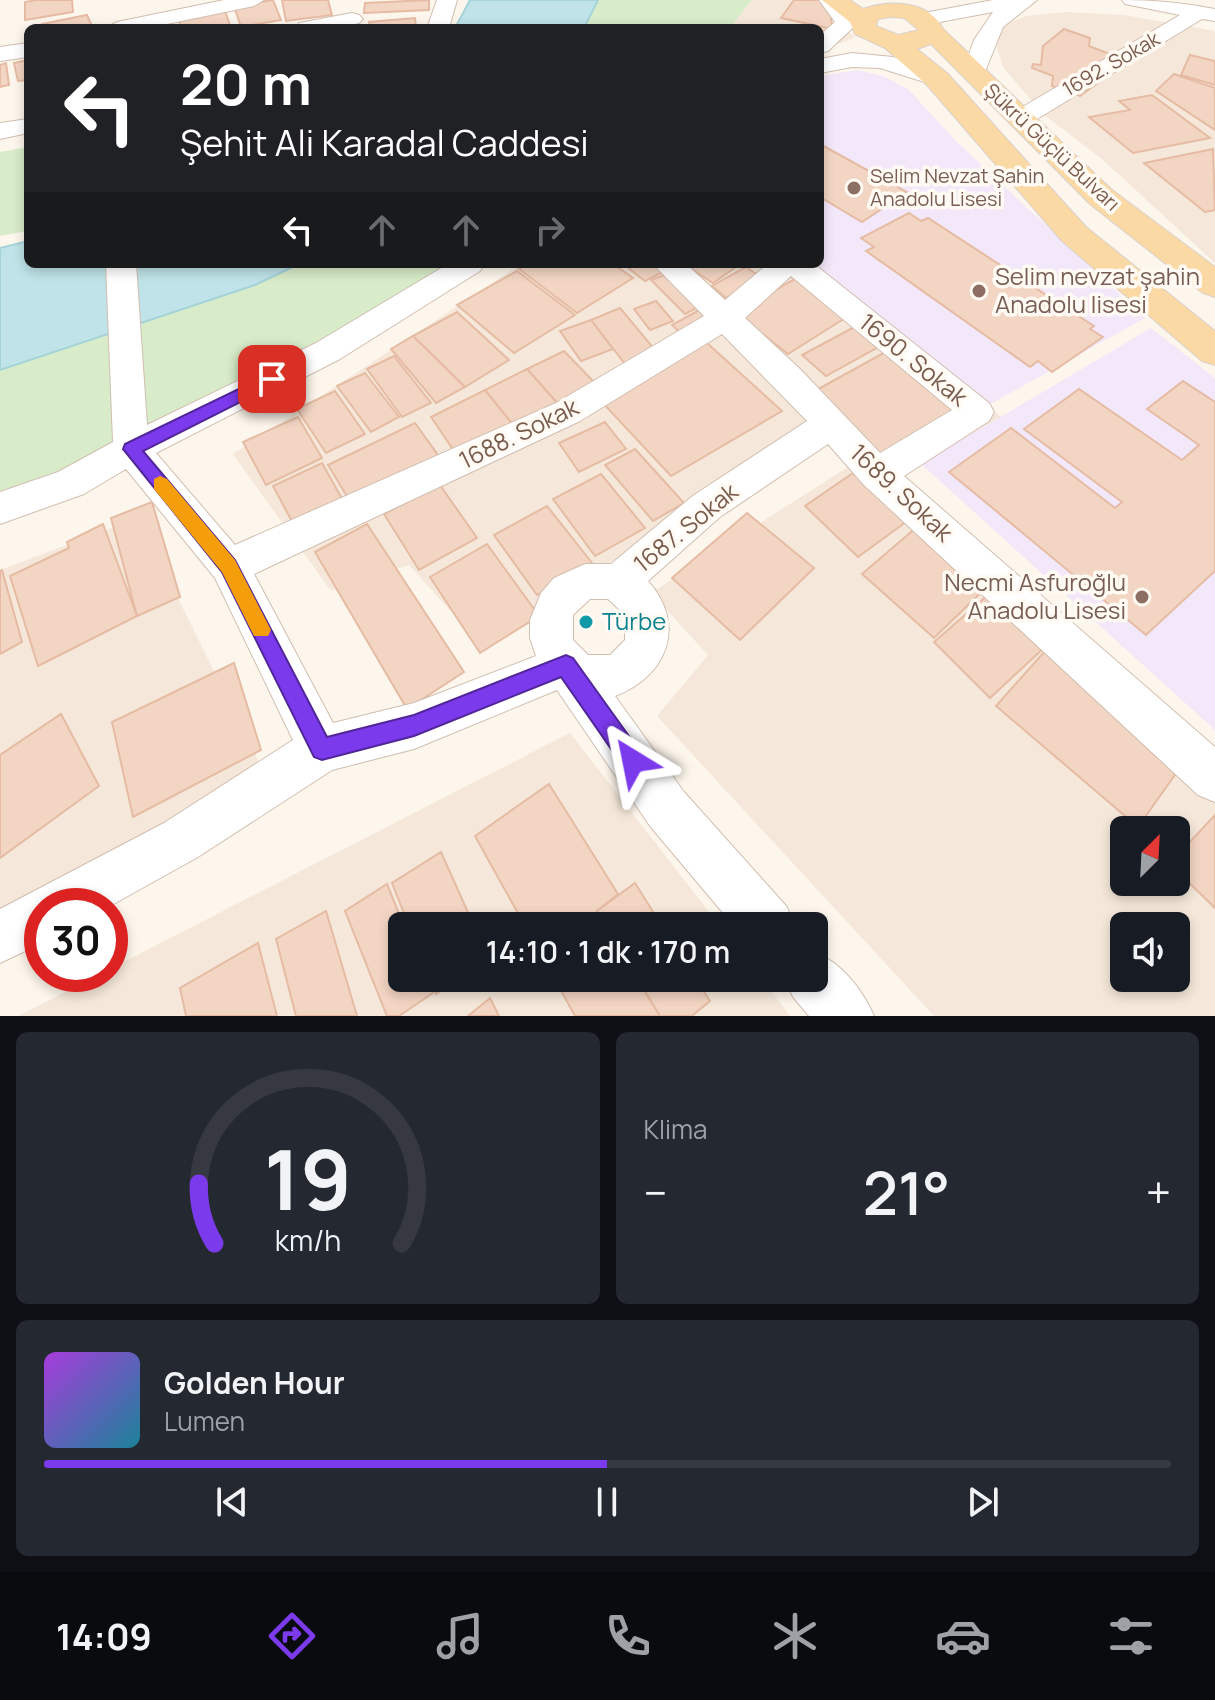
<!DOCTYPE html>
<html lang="tr">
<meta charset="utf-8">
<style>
:root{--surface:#171b24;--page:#242831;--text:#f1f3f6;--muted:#9ea1a6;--line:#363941;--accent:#7c3aed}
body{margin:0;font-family:Manrope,sans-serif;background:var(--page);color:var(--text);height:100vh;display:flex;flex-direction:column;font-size:30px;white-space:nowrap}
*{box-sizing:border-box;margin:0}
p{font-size:26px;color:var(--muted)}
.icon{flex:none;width:44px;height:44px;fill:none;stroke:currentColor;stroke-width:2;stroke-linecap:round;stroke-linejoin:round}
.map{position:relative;height:1016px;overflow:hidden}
.side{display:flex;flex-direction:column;gap:16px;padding:16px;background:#0d0f14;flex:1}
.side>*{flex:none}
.hud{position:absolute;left:24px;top:24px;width:800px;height:244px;border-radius:12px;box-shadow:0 4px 12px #0003;background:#202124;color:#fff;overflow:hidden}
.needle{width:52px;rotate:24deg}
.tools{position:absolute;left:1110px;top:816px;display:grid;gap:16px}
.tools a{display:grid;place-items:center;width:80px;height:80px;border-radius:12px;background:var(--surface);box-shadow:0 4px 12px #0003;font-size:40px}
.speed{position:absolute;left:24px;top:888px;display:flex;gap:16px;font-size:40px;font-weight:700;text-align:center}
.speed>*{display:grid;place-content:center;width:104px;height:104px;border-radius:50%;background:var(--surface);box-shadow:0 4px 12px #0003;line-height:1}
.speed .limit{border:12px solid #d22;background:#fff;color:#111}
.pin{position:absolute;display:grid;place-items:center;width:68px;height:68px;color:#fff;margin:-34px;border-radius:16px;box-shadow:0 4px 12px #0006}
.me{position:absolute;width:88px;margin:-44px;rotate:325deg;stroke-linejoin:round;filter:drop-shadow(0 0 6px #0008)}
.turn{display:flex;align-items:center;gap:28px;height:168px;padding:0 24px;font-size:36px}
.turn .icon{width:104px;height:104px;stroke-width:2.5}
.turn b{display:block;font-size:56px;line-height:68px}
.lanes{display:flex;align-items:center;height:76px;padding:0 24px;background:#0003;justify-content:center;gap:40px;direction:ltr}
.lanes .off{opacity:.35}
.big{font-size:60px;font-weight:600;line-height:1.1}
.side .card{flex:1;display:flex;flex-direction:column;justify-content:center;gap:12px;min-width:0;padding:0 28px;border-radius:12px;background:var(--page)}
.side .dial{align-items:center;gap:0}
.dial svg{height:208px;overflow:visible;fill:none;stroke:var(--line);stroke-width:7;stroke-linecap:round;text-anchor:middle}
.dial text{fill:var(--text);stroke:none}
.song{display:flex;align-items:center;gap:24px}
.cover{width:96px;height:96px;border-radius:12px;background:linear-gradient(135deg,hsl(280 70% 55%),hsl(190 70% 35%))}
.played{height:8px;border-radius:4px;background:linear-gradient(90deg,var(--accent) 50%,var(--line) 50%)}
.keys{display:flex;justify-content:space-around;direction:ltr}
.heat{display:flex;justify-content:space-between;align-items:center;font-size:44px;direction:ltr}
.side .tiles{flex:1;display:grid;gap:16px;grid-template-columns:1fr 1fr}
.card:last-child{grid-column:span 2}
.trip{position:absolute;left:388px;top:912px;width:440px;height:80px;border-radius:12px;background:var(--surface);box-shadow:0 4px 12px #0003;font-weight:600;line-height:80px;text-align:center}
.dock{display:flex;height:128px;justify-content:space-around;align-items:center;background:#090b0e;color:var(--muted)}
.dock .icon{width:56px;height:56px}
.dock .selected{color:var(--accent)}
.dock b{font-size:36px;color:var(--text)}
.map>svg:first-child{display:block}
</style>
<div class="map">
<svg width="1215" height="1016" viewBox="0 0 1215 1016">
<rect width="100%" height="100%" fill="#fdf6ec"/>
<g fill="#f5e8da" fill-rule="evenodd">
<path d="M752,0H799L856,37L820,51V28H730Z"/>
<path d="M1066,12L1124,15L1215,31V263L1103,160L1042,113L1003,67L996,45L1002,25L1026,16Z"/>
<path d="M521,264H807L1001,417L921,464L848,407L482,646L409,565L331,591L233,454Z"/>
<path d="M857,461L1215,783V1016H934L657,716L708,655L651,593ZM1124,830H1176V882H1124ZM1124,926H1176V978H1124Z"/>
<path d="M138,518L268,780L0,913V570Z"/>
<path d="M570,733L720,926H402V978H761L790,1016H18L100,974H110V969Z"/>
</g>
<g fill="#f3e8fa">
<path d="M858,70L883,76L908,89L957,142L1145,318L987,406L807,264H820V76Z"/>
<path d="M1151,328L1215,378V730L921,464Z"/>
</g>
<g fill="#d8ecc9">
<path d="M598,0H752L730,28H584Z"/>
<path d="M28,147V231L0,236V152Z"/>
<path d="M299,264H451L366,318L0,508V370L255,285Z"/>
</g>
<g fill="#bfe3e8" stroke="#a5d3da" stroke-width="2">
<path d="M470,0H598L584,28H455Z"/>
<path d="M28,241V264H299L255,285L0,370V248Z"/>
</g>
<g fill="#f3d5c3" stroke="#e6bba3" stroke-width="2">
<path d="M37,0H72L73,12L25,20V2Z"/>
<path d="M273,0L281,20L241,27L234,6Z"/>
<path d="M282,0H328L332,15L286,21Z"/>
<path d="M429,0V10L364,13L365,3Z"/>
<path d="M794,0H823L830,7L832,29L781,18Z"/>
<path d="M224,8L231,28H181L178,16Z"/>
<path d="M87,15L93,28H43L42,24Z"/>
<path d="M415,18L416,28H370L369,22Z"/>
<path d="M1064,29L1090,38L1089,46L1128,61L1080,96L1052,86L1053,76L1032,68L1033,64L1041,65L1043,46Z"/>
<path d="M1190,55L1215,61V85L1181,75Z"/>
<path d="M28,60V80L18,81L14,63Z"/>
<path d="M6,63L9,85L0,87V65Z"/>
<path d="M1174,74L1215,88V130L1156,91Z"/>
<path d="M1152,95L1210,138L1133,153L1089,117L1130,110L1119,101Z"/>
<path d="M820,144L907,192L862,222L820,197Z"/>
<path d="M1213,149L1215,210L1205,212L1144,163Z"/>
<path d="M909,213L921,221L928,218L1094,326L1090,329L1103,337L1052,372L1038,361L1030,367L866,251L874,247L861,238Z"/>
<path d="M528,264H613L633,278L577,313L519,269Z"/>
<path d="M623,264H662L668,269L645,281Z"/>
<path d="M684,264H740L713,283Z"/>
<path d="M746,267L762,278L726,298L712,286Z"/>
<path d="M517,271L575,315L514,353L457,305Z"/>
<path d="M669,273L704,304L685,314L651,280Z"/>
<path d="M800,276L853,313L788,354L736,313Z"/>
<path d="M656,301L673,321L650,330L634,309Z"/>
<path d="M620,308L656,351L625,364L591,320Z"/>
<path d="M703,308L715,318L684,336L672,325Z"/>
<path d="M457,312L509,360L465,387L413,336Z"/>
<path d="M591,320L613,349L581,361L560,331Z"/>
<path d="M858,325L882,345L826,376L802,355Z"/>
<path d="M413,336L465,387L436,403L391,349Z"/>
<path d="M707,343L782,411L671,476L600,400Z"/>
<path d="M889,350L958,408L878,456L811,393Z"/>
<path d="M564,351L596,384L558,404L527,369Z"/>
<path d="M394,356L431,403L402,417L367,369Z"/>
<path d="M527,369L558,404L514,426L485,390Z"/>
<path d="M365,373L399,417L371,432L337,386Z"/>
<path d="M1183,381L1215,402V571L1146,635L949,472L1011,428L1115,508L1122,502L1024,429L1079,389L1182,460L1199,445L1147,409Z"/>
<path d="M485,390L514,426L456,454L431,417Z"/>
<path d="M335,391L365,434L326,453L297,409Z"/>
<path d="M298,417L322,458L266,485L243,442Z"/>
<path d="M605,422L626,449L579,472L559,443Z"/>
<path d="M415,423L443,462L354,508L328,465Z"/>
<path d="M635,449L684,503L653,521L605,465Z"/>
<path d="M322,463L345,504L296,529L273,486Z"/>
<path d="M856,471L910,519L858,557L805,506Z"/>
<path d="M601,474L645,528L595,556L553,499Z"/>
<path d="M440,485L477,538L419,570L384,514Z"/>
<path d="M152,502L180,597L137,616L111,518Z"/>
<path d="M547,506L592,563L537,595L494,535Z"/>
<path d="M747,513L814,568L740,640L672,578Z"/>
<path d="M103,524L137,616L38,666L10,576L69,548L67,542Z"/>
<path d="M367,524L464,672L407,709L315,552Z"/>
<path d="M918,526L990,584L934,638L862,574Z"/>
<path d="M487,544L539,616L480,653L430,577Z"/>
<path d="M2,570L22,642L0,654V571Z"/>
<path d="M990,593L1047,645L990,698L934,642Z"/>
<path d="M1045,651L1184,762L1138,827L996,706Z"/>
<path d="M234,663L261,750L133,817L112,722Z"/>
<path d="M61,714L99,786L0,858V755Z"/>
<path d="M549,784L618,894L597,911L605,926H525L475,836Z"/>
<path d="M1215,815V908L1176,870V857Z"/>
<path d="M441,852L474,926H409L392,883Z"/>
<path d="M635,883L662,926H605L597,911Z"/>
<path d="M387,884L404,926L402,978H426L433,993L399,1016H387L345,911Z"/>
<path d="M326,911L357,1016H296L276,939Z"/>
<path d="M258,943L277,1016H186L180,988Z"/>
<path d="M430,978H460L436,994Z"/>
<path d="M554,978H637L660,1016H575Z"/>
<path d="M637,978H695L710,1001L692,1016H660Z"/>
<path d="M490,998L499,1016H468Z"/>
</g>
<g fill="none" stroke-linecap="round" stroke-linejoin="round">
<defs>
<g id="street">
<path d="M224,0H264L254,6L148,28H106L117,22Z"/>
<path d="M437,0H457L449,28H427Z"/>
<path d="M819,0H840L858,23L828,51L820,53V35L835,22Z"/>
<path d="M993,0H1037L1003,27L982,79H966L962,74L974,40L993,12L924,25L913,19L924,13Z"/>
<path d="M1122,0C1154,0 1184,3 1215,9V21L1202,19L1032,122H1014L1011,117L1014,112L1180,15L1125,4Z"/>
<path d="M352,13L359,15L363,19L359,23L339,28H296L299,23Z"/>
<path d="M28,43V57L0,61V47Z"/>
<path d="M852,53L893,57L945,74L949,79L937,86L880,68L852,67L820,73V59Z"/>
<path d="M28,119V133L0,139V123Z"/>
<path d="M106,264H136L147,425L316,343L448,264H485L480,271L340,359L156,453L235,545L556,403L704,316L653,264H686L725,300L768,264H814L989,403L994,412L989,421L904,476L1215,747V802L1198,795L864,485L828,444L720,517L648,581C688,626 666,677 615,696L684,792L787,907L794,926H734L650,826L557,690L414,749L332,770L198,857L110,906H42V943L0,963V909L164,823L293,740L215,578L126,469L84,494L0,524V492L58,472L113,442ZM791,276L952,410L880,453L800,369L745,318ZM722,334L807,421L694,495L611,564H585L554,578L541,593L530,620V638L536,656L414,703L333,723L254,574L580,421ZM590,599H608L625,615V640L610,655H588L573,640V615Z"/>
<path d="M814,952C842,963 862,989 874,1016H809L793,997L785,978H814Z"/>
</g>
<path id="primary" d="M822,0H850L863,9C890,0 929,0 943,29L1112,190L1215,267V297L1203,293L1090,204L931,44L917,49L947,73L1086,227L1215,331V365L1202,361L1062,241L927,85L885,48L855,34L850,22ZM890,17L904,18L919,30L898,35L876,26L878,19Z"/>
</defs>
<use href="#street" stroke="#d1beb0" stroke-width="2"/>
<use href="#primary" stroke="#dad1cd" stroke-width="2"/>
<use href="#street" fill="#fff" fill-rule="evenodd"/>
<use href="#primary" fill="#fbd9a5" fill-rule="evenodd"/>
</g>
<path fill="#7c3aed" stroke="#51269a" stroke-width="2" d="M272,373L280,379L278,383L143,451L235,560L327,737L414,715L566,655L573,658L641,753L644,761L641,769L633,772L625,769L561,677L414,736L322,760L314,757L222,572L123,449L125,444Z"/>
<path fill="#f59e0b" d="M160,476L167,479L235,560L271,630L268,636H254L222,572L154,489V479Z"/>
<g fill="#8d6e63" stroke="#fffaf3" stroke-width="3">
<circle cx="854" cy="188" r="8"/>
<circle cx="979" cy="291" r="8"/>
<circle cx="1142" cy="597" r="8"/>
</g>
<circle fill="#0f9aa8" stroke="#fffaf3" stroke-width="3" cx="586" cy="622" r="8"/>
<g text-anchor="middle" stroke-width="7" stroke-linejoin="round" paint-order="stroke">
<g font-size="20" fill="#7a5c4d" stroke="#fffaf3">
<text transform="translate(1111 64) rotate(-30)" y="7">1692. Sokak</text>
<text transform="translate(1052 147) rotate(43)" y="7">Şükrü Güçlü Bulvarı</text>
</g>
<g font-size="20" fill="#785e54" stroke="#fffaf3" text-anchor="start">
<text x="870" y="183">Selim Nevzat Şahin<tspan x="870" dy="23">Anadolu Lisesi</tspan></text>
</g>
<g font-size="24" fill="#785e54" stroke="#fffaf3" text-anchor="start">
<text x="995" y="285">Selim nevzat şahin<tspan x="995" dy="28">Anadolu lisesi</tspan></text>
<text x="1126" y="591" text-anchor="end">Necmi Asfuroğlu<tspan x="1126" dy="28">Anadolu Lisesi</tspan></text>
</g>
<g font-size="24" fill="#7a5c4d" stroke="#fffaf3">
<text transform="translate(913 360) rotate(39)" y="8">1690. Sokak</text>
<text transform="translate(519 434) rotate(-26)" y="8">1688. Sokak</text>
<text transform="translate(901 493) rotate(43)" y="8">1689. Sokak</text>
<text transform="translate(686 528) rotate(-39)" y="8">1687. Sokak</text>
</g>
<g font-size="24" fill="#0d838f" stroke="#fffaf3" text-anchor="start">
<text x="602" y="630">Türbe</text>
</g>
</g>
</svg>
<div class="tools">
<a><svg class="needle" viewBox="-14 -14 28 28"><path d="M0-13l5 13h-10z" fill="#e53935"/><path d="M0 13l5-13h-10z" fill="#9ea1a6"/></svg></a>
<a><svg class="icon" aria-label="sound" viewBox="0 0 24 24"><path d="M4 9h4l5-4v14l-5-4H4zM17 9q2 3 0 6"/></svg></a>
</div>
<div class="speed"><div class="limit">30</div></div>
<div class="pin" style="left:272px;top:379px;background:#d93025"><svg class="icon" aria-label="arrive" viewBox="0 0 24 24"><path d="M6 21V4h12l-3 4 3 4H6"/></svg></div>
<svg class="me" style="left:633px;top:761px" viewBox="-20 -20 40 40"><path d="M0-17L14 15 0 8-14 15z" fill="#7c3aed" stroke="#fff" stroke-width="4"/></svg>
<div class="trip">14:10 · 1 dk · 170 m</div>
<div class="hud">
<div class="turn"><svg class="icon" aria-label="left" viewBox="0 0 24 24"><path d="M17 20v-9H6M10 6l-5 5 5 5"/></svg><div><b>20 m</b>Şehit Ali Karadal Caddesi</div></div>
<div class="lanes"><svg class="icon" aria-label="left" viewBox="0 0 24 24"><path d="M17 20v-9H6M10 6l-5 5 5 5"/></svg><svg class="icon off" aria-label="ahead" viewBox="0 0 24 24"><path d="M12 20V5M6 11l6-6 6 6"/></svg><svg class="icon off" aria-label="ahead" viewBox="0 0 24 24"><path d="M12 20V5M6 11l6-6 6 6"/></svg><svg class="icon off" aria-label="right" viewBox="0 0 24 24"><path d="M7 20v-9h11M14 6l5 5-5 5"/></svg></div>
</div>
</div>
<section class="side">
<div class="tiles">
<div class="card dial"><svg viewBox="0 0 100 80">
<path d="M14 69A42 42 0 1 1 86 69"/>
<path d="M14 69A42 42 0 0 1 8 46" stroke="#7c3aed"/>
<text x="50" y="56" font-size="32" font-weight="700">19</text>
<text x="50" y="72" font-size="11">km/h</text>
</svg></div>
<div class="card"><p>Klima</p>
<div class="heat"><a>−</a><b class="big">21°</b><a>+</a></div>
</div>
<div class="card">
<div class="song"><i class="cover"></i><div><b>Golden Hour</b><p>Lumen</p></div></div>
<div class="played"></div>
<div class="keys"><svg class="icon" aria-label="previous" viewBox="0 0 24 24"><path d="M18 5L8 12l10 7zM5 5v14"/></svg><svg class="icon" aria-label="pause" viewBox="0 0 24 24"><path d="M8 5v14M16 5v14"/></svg><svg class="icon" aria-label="next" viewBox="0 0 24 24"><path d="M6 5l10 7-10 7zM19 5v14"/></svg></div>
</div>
</div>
</section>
<nav class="dock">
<b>14:09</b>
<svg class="icon selected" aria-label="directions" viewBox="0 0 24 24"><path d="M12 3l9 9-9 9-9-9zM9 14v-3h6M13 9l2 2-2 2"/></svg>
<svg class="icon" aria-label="music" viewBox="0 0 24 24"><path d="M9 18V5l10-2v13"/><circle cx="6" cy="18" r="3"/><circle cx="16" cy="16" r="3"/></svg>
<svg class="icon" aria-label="phone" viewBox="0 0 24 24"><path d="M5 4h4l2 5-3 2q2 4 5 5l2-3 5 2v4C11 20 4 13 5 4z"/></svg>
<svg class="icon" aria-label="climate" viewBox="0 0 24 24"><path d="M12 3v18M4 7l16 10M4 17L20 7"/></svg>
<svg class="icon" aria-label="car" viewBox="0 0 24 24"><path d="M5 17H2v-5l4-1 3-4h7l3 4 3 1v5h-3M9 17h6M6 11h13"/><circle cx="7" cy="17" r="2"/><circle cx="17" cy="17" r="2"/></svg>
<svg class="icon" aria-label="filters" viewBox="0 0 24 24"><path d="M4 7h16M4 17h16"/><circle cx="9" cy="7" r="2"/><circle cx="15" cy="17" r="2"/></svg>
</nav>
